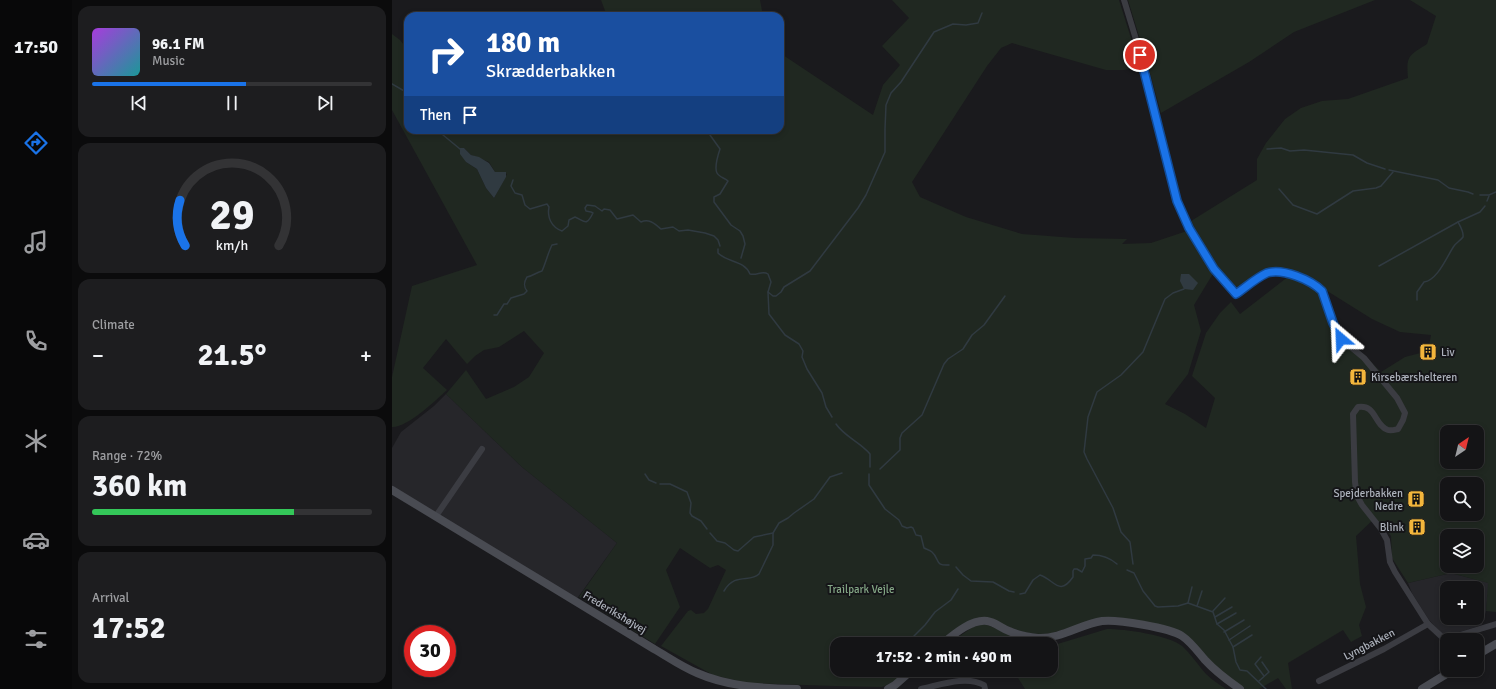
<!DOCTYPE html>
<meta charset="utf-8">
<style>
:root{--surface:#141416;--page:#1d1d1f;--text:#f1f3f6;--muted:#9d9ea1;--line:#333335;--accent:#1a73e8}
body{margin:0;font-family:Signika,sans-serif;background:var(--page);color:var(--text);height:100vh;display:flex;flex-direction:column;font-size:15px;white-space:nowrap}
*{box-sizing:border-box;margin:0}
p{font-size:13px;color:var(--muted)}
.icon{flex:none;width:22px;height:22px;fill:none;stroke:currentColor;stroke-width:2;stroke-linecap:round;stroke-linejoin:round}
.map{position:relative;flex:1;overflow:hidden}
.details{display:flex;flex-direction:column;gap:6px;padding:6px;background:#0b0b0c;width:320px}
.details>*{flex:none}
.top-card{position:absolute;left:12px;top:12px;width:380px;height:122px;border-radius:12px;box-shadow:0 2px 6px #0003,0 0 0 1px var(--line);background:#1a4fa0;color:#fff;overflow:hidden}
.needle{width:26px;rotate:35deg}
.buttons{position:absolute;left:1048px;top:425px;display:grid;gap:8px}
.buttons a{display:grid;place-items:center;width:44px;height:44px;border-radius:8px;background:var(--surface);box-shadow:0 2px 6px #0003,0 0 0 1px var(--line);font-size:20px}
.speed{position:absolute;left:12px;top:625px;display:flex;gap:8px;font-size:20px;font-weight:700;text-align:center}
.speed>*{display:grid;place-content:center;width:52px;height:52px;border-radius:50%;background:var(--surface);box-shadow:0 2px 6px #0003,0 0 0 1px var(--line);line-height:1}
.speed .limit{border:6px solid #d22;background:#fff;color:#111}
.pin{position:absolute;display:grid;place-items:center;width:34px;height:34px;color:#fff;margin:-17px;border:2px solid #fff;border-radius:50%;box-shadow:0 1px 4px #0007}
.me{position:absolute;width:44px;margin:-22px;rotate:334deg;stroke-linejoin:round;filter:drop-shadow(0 0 3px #0008)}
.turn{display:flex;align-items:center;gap:14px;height:84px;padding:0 16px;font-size:18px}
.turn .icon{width:52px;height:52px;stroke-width:2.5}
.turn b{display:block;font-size:28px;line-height:34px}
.then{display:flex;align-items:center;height:38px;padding:0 16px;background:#0003;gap:8px;font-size:15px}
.big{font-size:30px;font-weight:800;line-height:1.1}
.details .tile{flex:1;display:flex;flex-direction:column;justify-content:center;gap:6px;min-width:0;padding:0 14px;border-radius:12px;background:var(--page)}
.details .dial{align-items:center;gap:0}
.dial svg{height:104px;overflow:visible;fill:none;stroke:var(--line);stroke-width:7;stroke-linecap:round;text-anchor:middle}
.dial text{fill:var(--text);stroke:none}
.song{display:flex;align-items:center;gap:12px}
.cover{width:48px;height:48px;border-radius:6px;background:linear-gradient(135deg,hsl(280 70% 55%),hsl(180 70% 35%))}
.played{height:4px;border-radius:2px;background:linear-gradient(90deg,var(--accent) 55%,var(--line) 55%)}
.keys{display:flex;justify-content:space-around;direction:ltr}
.heat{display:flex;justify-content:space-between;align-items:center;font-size:22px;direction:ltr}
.charge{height:6px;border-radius:3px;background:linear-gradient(90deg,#34c759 72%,var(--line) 0)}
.trip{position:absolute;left:438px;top:637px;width:228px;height:40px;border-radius:12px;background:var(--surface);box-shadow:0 2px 6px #0003,0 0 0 1px var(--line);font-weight:800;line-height:40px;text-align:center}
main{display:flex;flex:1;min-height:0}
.dock{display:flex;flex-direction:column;width:72px;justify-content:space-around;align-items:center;background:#080809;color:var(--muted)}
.dock .icon{width:28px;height:28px}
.dock .selected{color:var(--accent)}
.dock b{font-size:18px;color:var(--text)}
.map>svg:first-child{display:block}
</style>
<main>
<nav class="dock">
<b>17:50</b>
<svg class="icon selected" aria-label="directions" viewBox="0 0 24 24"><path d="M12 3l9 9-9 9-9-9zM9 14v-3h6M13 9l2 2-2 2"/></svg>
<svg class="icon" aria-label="music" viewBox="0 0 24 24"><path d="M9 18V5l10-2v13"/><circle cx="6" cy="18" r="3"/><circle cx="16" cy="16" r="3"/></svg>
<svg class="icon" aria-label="phone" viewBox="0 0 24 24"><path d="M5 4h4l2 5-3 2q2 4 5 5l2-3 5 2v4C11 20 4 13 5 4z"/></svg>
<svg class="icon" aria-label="climate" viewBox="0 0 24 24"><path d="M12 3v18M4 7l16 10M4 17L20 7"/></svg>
<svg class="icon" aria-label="car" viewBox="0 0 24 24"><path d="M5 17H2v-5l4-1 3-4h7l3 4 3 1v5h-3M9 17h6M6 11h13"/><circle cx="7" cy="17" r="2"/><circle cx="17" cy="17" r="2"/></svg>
<svg class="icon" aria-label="filters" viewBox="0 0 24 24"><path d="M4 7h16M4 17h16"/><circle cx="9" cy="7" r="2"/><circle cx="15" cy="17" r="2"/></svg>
</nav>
<section class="details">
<div class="tile">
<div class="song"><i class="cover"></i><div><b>96.1 FM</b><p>Music</p></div></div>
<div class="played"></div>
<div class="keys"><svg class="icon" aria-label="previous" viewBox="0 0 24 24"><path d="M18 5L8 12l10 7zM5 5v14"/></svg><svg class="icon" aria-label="pause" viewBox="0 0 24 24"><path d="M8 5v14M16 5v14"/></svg><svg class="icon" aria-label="next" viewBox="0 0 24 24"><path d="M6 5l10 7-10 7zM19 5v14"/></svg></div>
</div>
<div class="tile dial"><svg viewBox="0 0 100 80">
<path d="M14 69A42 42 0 1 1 86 69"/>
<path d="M14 69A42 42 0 0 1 10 34" stroke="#1a73e8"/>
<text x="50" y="56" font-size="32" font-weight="700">29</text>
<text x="50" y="72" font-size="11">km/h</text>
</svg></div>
<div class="tile"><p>Climate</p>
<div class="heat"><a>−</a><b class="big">21.5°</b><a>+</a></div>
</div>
<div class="tile"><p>Range · 72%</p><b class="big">360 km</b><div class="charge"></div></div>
<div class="tile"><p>Arrival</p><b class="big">17:52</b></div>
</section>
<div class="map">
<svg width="1104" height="689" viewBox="0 0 1104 689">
<rect width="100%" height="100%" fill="#1a1a1d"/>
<g fill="#26262a" fill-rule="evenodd">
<path d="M54,394L130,467L225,543L184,600L0,488V448L9,432L42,406Z"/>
<path d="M1059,573L1097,583L1094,611L1090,625L1055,636L1051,635L1037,620L1020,593L1016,583ZM1055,588H1085V618H1055Z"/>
</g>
<g fill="#202821" fill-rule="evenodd">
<path d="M209,0H368L371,16H215Z"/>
<path d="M500,0H727L748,67L732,70H714L620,43L609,48L595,66L520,182L528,197L574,217L630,234L683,238L735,239L730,244L759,243L795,231L808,254L822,272L802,305L809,331L796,374L773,404L793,414L814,428L823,398L800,376L814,333L828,313L839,302L848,314L897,276L910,281L925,289L948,344L952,347L974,357L989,372L1013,357L1036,351L1039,335L1008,332L980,319L908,274L878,268C871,272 854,287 847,287C831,289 806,234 799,221L865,180V159L874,143L893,119L909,108L930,101L956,99L1016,78C1014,55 1017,56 1035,44L1044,16L1018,0H1104V612L1094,611L1096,583L1059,573L1016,583L1000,558L999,536L983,518L964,536L968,584L974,607L967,625L970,636L959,642L951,630L896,663L900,689H894L886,678L867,689H853L831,673L792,634L724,617H713L660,633C635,637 619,628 596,618L549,640L545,644H445V670H515L503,681L490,687L442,686L355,683L321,675L269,646L296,611L299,610L304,614L312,613L316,609L334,570L326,565L318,568L288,548L274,570L288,607L263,644L187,597L225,543L130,467L54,394L74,370L94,399L122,387L137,377L152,353L132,331L107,347L92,350L83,356L75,364L54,339L31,368L55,390C44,400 15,428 0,427V377L20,286L85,265L0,110V34L8,40L16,50V130H388V53L481,115L491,85L508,65L490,46L517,18ZM72,148L79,155L97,162L103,172H111L115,174L102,198L94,188L85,169L74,162ZM1055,432H1085V462H1055ZM1055,484H1085V514H1055ZM1055,536H1085V566H1055Z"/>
<path d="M736,0H983L902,32L857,62L769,113L755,62Z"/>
<path d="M591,624C610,629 625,641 645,644H556L581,627Z"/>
<path d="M715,629C733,629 776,635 790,646C799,654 806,665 814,674C820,680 827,684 834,689H633L621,670H659V646Z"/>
</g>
<g fill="#303a41">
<path d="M68,148H72L79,155L87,157L97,163L103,172H114V177L102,198L94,188L85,169L74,162L68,154Z"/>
<path d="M789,274H797L806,283L801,290L792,289L788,281Z"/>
</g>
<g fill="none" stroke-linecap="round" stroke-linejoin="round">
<g stroke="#303a41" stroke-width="1.5">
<path d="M0,84L14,92L16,102"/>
<path d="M45,130L68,149"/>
<path d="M192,130C203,132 215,135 226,130"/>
<path d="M311,130L318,135L328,149C326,155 322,167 325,173C327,177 333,178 336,181L328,194L322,197V202L339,225L348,231L351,236L353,244L349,258"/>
<path d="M875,149L889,148L898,151L912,150L961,155L975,163L993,169"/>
<path d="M997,170L1046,180L1057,188L1076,192L1081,194"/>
<path d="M121,180L119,186L123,193L130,195L133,205L138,209L155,204L157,207C155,217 159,227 170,231L176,226L177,220L183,217C193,221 194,227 201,213L199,212L194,211L193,208L195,205L203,206L210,211L212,209L218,210L225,219L241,215L249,222C257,218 263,224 269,229L281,227L287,231L296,230L313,233L322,236L326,240L328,246"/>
<path d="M887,189L901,205L925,214L961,191L984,188L989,186L1001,172"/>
<path d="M1088,195H1097L1104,192"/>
<path d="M1095,201L1097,196"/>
<path d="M326,249V253C336,263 352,260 358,274C365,276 370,270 376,274L379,282L376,292L377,314L393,335L407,344L411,351L410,357L415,369L430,393L434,407L440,417"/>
<path d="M987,266L1066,222"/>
<path d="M376,292L381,296H384L389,292L392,287L418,271L466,208L474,195L493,152V129L494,105L499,93L509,82L542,32L561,24L574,25L586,23L590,13"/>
<path d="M1025,300V292L1032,282C1046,280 1055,256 1062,246C1064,243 1069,240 1071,237C1072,232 1068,226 1066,222L1088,212L1093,206"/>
<path d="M102,315H105L112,304H115L119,298L132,294L135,291C131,286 132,282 135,277C141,276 145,272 150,271C154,262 156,253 160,245L165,244"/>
<path d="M444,424C453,437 468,442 478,454V467"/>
<path d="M488,469L508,450V438L510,433L530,415L552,364L556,359L571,349L580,335L592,325L613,296"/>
<path d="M253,474L257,480L264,483"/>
<path d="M477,474V485L493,509L507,520L510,526L515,528L519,527L521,528L524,535L529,536L532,548C534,549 538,550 540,552C548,559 542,566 557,565"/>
<path d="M268,484H278L295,492L299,503L298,513L300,516L309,521L315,529"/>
<path d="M318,533L325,541L333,543L342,550L346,551L362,537L381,533L387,523L396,518L402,513L422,499L438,477L450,473"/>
<path d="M741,564L738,542L729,532L721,508L695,459L692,452L696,417L705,392L729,375L751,352L773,299L781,293L792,289"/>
<path d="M564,567L571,575L579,581L601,582L617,591L622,592"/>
<path d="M735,570L742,573L751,591L763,606L766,607L786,606L796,603L821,612L825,624L832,630L841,647L844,662L848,670L855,671L874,689"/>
<path d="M332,591C343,572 358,583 367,574L381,545V533"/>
<path d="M628,594L633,593L641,580L648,575C663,580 667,597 681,577V571L682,569H685L690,572L693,566V559L699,558L701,555C711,555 718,558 725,564"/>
<path d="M796,603L800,587"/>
<path d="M805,606L810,591"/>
<path d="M821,611L833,598"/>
<path d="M823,617L840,607"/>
<path d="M825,624L844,613"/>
<path d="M832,632L852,620"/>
<path d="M837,640L858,626"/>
<path d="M514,644L533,625L543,612L559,600L566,589"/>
<path d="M841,647L860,635"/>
<path d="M869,657L863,664L872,676"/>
<path d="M867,681L877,672L870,662"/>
</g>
<g stroke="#3b3c42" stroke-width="6">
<path d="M732,0L753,69L785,201L797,228L822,269L844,293C854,287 864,277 875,273C891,268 918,280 930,291L941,323L949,339L972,358L1005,398L1013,413L1011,420L1006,429C1002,430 999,431 996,430C982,425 984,404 966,407L961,414L963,482L965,496L970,505L989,529L995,540L998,562L1003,572L1036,624L1050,637L1058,638L1104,624"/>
<path d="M44,516L90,449"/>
<path d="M927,681L992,649L1036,624"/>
<path d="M529,689C548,685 574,675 592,685L593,689"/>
</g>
<g stroke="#494b52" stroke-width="8">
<path d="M0,490L262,649C276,657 290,667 305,673C337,687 370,688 405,689"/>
<path d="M550,644C561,635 579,619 595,621C603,622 609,628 617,631C626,635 636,637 646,638C669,639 689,624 710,621C725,619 778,628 790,636C799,642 806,652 813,660C824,672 835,680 848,689"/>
<path d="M1085,655L1104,644"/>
<path d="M496,689L503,685L520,670"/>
<path d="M1030,689L1061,670"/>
</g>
</g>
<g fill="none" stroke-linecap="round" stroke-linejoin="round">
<defs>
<path id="route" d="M748,55L785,201L797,228L822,269L844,294C854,287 864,278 875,273C891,268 919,280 930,291L941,323L949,339"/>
</defs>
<use href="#route" stroke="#114b97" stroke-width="10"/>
<use href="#route" stroke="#1a73e8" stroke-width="7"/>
</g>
<defs>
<symbol id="building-square" viewBox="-11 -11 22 22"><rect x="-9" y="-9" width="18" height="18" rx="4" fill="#f3b63c" stroke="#151518"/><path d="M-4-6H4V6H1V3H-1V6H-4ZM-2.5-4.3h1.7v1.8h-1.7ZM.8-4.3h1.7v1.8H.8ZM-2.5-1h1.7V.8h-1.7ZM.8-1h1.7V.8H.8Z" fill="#111"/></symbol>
</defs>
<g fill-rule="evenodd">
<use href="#building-square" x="1026" y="342" width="20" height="20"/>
<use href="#building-square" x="956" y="367" width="20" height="20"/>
<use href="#building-square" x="1014" y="489" width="20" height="20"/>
<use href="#building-square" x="1015" y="517" width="20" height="20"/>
</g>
<g text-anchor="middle" stroke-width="4" stroke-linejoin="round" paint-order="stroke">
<g font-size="11" fill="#adb2bc" stroke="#151518" text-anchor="start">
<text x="1049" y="356">Liv</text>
<text x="979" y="381">Kirsebærshelteren</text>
<text x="1011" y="497" text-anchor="end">Spejderbakken<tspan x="1011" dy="13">Nedre</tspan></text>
<text x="1012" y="531" text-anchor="end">Blink</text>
</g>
<g font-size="11" fill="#84a786" stroke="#151518">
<text x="469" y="593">Trailpark Vejle</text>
</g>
<g font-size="11" fill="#adb2bc" stroke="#151518">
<text transform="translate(223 612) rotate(31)" y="4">Frederikshøjvej</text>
<text transform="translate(977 644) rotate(-27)" y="4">Lyngbakken</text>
</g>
</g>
</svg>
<div class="buttons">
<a><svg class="needle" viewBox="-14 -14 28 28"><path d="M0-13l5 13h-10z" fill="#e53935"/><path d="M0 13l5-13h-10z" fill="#9d9ea1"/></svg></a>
<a><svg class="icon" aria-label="search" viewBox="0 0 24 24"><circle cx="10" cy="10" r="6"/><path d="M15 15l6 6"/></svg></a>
<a><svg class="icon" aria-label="layers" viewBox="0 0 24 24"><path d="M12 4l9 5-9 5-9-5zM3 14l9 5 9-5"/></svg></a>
<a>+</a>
<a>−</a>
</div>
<div class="speed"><div class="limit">30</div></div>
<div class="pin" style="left:748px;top:55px;background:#d93025"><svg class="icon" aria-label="arrive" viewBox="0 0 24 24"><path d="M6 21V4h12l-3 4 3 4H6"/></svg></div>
<svg class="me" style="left:949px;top:339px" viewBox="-20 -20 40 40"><path d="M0-17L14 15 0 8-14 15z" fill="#1a73e8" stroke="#fff" stroke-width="4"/></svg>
<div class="trip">17:52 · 2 min · 490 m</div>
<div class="top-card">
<div class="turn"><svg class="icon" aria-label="right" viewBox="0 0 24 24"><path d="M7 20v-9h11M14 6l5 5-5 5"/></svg><div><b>180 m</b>Skrædderbakken</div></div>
<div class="then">Then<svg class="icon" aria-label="arrive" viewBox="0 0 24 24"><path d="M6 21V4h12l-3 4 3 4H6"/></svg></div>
</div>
</div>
</main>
